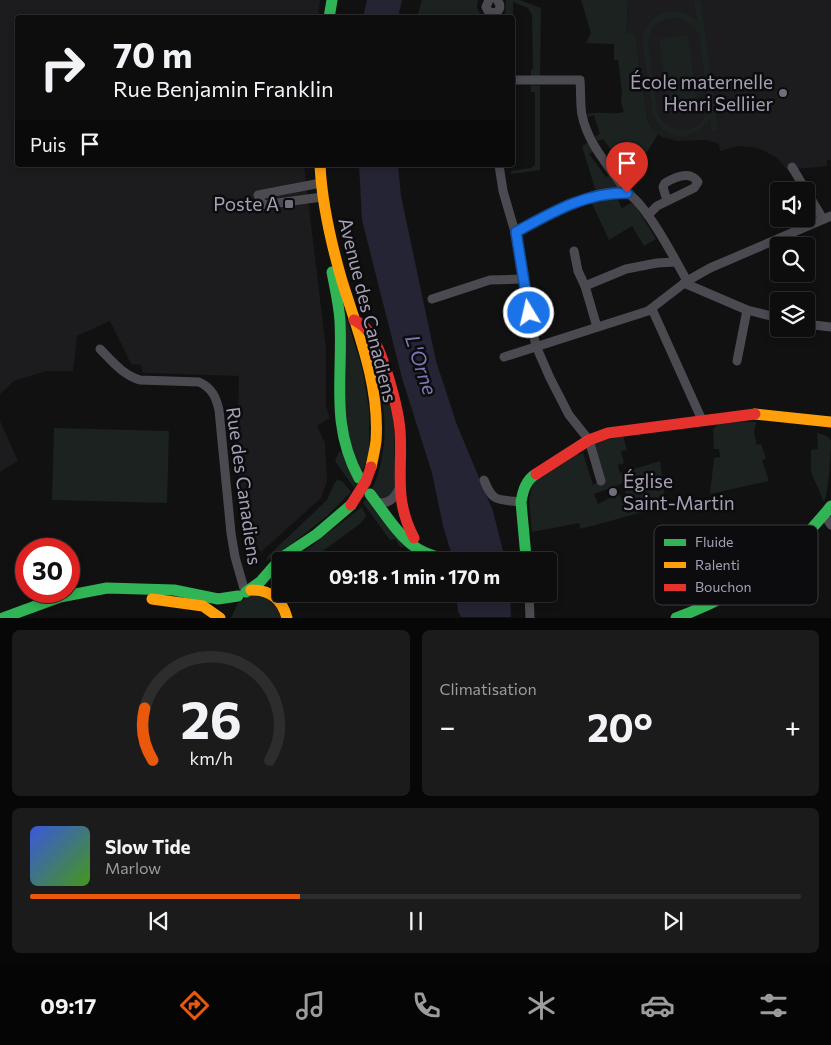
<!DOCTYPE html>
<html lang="fr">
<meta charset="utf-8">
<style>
:root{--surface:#0d0d0d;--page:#1b1b1b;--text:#f1f3f6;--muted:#9a9c9d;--line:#2d2d2e;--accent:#ea580c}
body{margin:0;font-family:Commissioner,sans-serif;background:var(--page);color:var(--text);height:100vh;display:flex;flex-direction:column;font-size:19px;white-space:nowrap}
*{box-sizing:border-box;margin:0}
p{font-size:16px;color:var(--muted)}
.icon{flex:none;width:28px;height:28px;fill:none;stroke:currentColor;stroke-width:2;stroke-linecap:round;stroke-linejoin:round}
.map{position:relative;height:618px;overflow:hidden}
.details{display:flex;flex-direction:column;gap:12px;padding:12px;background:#070707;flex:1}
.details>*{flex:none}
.hud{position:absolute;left:15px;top:15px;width:500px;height:152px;border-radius:5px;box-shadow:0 2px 8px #0003,0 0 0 1px var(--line);background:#0d0d0d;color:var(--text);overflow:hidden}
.fabs{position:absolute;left:770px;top:182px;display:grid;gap:10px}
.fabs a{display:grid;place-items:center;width:45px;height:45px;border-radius:5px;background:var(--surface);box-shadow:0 2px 8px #0003,0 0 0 1px var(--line);font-size:25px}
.speed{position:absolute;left:15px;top:538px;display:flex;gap:10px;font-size:25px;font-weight:700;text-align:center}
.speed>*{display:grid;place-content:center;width:65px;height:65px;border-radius:50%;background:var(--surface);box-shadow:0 2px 8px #0003,0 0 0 1px var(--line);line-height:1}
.speed .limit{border:8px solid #d22;background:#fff;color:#111}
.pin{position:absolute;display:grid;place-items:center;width:42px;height:42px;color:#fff;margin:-51px -21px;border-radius:50% 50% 50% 0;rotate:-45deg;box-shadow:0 0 5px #0007}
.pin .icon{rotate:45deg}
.me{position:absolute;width:55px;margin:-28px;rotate:351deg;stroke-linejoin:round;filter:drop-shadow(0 0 4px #0008)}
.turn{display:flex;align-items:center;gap:18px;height:105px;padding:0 15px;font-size:22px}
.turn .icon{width:65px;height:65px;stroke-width:2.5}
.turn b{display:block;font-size:35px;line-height:42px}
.then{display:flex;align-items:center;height:48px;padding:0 15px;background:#0003;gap:10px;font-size:19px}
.big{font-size:38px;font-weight:700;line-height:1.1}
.details .card{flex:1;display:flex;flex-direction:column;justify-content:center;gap:8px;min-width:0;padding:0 18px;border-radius:8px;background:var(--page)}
.details .dial{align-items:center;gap:0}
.dial svg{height:130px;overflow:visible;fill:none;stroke:var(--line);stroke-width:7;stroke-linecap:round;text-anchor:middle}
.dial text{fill:var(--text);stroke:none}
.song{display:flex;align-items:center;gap:15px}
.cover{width:60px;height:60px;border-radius:8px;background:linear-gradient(135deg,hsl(230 70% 55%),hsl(100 70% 35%))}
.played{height:5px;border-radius:2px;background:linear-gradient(90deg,var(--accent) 35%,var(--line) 35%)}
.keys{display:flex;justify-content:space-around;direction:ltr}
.heat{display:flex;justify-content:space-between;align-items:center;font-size:28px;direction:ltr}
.details .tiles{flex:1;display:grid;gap:12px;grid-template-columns:1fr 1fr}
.card:last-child{grid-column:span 2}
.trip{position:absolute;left:272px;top:552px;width:285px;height:50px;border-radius:5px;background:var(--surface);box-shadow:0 2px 8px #0003,0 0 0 1px var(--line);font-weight:700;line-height:50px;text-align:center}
.menu{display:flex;height:80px;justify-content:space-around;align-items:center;background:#050505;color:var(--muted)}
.menu .icon{width:35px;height:35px}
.menu .active{color:var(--accent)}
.menu b{font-size:22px;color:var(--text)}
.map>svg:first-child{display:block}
</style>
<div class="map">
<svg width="831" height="618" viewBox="0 0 831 618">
<rect width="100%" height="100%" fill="#111"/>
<g fill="#1c1b1d">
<path d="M0,0H320L318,17L18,18V165H304L326,349V406L330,418L317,426L325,443L327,481L321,498L261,552L243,530L237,463L239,376L143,373L141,365L131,364L110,321L77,336L73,371H46L14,381L0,394Z"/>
<path d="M628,0H831V160H827V166L798,169L790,173L777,158L758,148L738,146L720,151L719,144L707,140L677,141L662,137L653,131L647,118L635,34L626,35Z"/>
<path d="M0,421L18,461L0,472Z"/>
</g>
<g fill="#1b2220" fill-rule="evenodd">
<path d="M422,0H478L477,8L482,17H417Z"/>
<path d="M506,0H520L541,8L540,77H531V69H533L532,15L528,8L513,2V17L505,16Z"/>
<path d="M581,0H628L626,34H635L647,118L653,131L658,134L646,154L626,159L632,187L643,205L634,195L616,170L617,168L609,158L614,154L603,139L598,141L595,136L600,134L594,115L588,117L587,114C599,111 612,115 624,112L621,102L622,92L618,60H614V44L586,43L591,33Z"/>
<path d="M694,1H701L718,130L712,131L710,119C693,142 664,143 653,114L642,39C646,20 664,6 683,13C688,14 693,18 697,21ZM674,17L686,20L699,33L708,104C708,134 666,140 657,110L648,44C649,28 659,19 674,17Z"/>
<path d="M688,35L698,108L669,112L659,39Z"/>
<path d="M531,85L540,86V170L511,174V171L531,168L535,165V92H531Z"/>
<path d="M587,143L590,144L594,151L589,154L606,177L611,174L619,188L618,190L596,192L582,146Z"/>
<path d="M615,195L622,208L631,203L635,205L656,239L644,246L632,226L609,240L590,199Z"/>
<path d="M340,296L362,368L369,409V454L363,470L357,466L346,440Z"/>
<path d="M366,335L393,409L396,485L392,495L384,500L371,490C377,480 380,469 382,457C391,411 376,379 366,335Z"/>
<path d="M720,422H756L754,433L757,445L761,444L766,459L762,460L769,481L710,494L714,458L720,457L719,449H714L713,429Z"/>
<path d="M54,428L169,431L167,503L52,500Z"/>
<path d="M817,433C821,434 828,435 831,441C831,451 829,491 824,502L811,472V450L818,449Z"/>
<path d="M623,436L627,450L621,451L624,463L618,465L620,473L660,461L666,506L580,529L579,523L532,532L529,500L533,484L537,478L577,452L578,455L583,453L593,485L597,482L593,443ZM632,480L634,485L625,491L626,496L621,498L619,493L598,504L594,494Z"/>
<path d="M339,452H341L357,483L354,488L335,461Z"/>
<path d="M337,480L342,481L351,492L327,516L279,554L266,561L268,556L327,500L334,484Z"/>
<path d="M368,496L406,546L401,548L395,539L390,540L363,503Z"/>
<path d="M362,507L366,516L361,523L309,561H292Z"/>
<path d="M251,595L272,599L282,618H231L238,603Z"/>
</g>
<g fill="#242434">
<path d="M367,0H402L398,17H363Z"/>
<path d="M359,165H398L401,196L436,361L457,425L493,511L504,555L452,561L451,552L443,526L432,473L402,378L362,220Z"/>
<path d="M456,594H510L511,617H461L458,611Z"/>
</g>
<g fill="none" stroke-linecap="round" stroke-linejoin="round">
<g stroke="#4c4a51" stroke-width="9">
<path d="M489,0L486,7L488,11C497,16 504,8 497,0"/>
<path d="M512,80H580C581,92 580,104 582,115C588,145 611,168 627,193"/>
<path d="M499,165L503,191L515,232L529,313L536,346L550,378L569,415L589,440L601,481"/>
<path d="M792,167L823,219"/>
<path d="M321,183L258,195L263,205L322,197"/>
<path d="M648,215L657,206L694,188L698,182C690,170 675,177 665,183L663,187L667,201"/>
<path d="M515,232C540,219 598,185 626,193C644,199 677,263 687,281"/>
<path d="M574,251L578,271L585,286L597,327"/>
<path d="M684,283L747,310L779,318"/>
<path d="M585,286L626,269L657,263L676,262"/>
<path d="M432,299L490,280L523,279"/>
<path d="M652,309L702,420"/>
<path d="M806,324L831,327"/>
<path d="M100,349C113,362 123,375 140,380L199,382C212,388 216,397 219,410L231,533L235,557L245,592"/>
<path d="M504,357L648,311L687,281L710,268L831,216"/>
<path d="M737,361L747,310"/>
<path d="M484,480C493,503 497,499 521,502"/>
<path d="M376,502C388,505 394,499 399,489"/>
<path d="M824,515L831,525"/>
<path d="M529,594L530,618"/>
</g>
<g stroke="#30b455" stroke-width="11">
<path d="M329,18L332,0"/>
<path d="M332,272C335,288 339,305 340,321C343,378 330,425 359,478"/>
<path d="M370,494C384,512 397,534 415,547C443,567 494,559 526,557L521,502C523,490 526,480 536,474"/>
<path d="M246,592L260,582L281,558L317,534L351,505"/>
<path d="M3,618L60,597L107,588L174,590L218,599L238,596"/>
<path d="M676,618C741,594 788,560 831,506"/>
</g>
<g stroke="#ff9f0a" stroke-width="11">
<path d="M320,165C322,205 331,243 342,281C358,332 380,386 376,441C375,449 373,458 371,467"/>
<path d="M755,414L831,422"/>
<path d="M281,570L278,580L281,601"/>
<path d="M251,590C271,590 282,599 287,618"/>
<path d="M152,599L203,606L220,618"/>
</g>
<g stroke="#e5322d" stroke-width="11">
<path d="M354,320C360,323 365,327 369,332C383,351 398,406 400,430C403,471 393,498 414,538"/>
<path d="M536,474L589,440L608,433L755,414"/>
</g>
<path stroke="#e5322d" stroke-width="11" d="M351,505L366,481L371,467"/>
</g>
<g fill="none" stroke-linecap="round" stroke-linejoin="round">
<defs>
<path id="route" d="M529,313L516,232C551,213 586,192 627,193"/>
</defs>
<use href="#route" stroke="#114b97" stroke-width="12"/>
<use href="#route" stroke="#1a73e8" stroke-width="9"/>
</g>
<g fill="#716e7b" stroke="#0c0b0d" stroke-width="2">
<circle cx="783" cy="93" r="5"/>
<rect x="284" y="199" width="10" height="10" rx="2.5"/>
<circle cx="613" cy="492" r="5"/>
</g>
<g text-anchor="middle" stroke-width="5" stroke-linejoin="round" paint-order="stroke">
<g font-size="19" fill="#a5a0b4" stroke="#0c0b0d" text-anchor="end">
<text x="773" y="89">École maternelle<tspan x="773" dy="22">Henri Selliier</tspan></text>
<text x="279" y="211">Poste A</text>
<text x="623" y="488" text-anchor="start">Église<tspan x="623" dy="22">Saint-Martin</tspan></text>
</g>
<g font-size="19" fill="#a5a0b4" stroke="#0c0b0d">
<text transform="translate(368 310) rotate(76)" y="7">Avenue des Canadiens</text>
<text transform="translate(244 486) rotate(82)" y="7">Rue des Canadiens</text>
</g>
<g font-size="20" font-style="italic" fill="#7b79b8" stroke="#0c0b0d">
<text transform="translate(421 365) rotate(72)" y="7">L'Orne</text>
</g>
</g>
<rect x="654" y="525" width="164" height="80" rx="8" fill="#0c0b0d" stroke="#3a383f" stroke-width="1"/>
<rect x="664" y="539" width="22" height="7" fill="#30b455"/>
<rect x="664" y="562" width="22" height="6" fill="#ff9f0a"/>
<rect x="664" y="584" width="22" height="7" fill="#e5322d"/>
<g font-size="14" fill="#a5a0b4">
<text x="695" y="547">Fluide</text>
<text x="695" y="570">Ralenti</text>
<text x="695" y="592">Bouchon</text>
</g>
</svg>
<div class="fabs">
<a><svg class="icon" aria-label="sound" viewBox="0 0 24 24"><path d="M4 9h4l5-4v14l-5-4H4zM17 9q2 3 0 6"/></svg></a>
<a><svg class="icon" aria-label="search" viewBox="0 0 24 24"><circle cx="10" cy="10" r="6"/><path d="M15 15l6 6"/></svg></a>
<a><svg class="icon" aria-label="layers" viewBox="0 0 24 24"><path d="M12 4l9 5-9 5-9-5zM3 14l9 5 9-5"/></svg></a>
</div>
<div class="speed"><div class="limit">30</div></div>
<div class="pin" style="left:627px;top:193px;background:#d93025"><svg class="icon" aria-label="arrive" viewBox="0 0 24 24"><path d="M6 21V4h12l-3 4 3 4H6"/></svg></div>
<svg class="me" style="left:529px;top:313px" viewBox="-20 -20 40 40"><circle r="17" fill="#1a73e8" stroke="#fff" stroke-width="3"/><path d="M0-11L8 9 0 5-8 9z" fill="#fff"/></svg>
<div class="trip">09:18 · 1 min · 170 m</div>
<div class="hud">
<div class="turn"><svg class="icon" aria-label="right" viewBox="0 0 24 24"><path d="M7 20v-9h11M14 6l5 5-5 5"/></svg><div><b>70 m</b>Rue Benjamin Franklin</div></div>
<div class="then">Puis<svg class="icon" aria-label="arrive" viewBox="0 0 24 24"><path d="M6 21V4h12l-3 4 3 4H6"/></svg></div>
</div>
</div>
<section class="details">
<div class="tiles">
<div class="card dial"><svg viewBox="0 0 100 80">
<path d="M14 69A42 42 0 1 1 86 69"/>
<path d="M14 69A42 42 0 0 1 9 37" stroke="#ea580c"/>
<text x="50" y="56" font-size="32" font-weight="700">26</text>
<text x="50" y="72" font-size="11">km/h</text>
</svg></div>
<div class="card"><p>Climatisation</p>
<div class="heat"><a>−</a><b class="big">20°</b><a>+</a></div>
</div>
<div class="card">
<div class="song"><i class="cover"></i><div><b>Slow Tide</b><p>Marlow</p></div></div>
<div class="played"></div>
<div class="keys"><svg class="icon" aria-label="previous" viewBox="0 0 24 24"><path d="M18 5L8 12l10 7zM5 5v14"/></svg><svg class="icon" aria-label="pause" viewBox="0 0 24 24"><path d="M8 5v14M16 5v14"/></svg><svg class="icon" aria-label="next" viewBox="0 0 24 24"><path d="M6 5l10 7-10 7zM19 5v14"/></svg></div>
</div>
</div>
</section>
<nav class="menu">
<b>09:17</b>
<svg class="icon active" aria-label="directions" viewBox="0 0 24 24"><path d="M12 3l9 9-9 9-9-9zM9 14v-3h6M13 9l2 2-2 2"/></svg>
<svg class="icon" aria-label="music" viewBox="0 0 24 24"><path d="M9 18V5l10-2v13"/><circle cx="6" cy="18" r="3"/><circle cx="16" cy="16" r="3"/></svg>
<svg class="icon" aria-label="phone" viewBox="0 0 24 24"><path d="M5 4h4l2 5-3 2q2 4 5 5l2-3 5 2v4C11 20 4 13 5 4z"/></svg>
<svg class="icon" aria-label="climate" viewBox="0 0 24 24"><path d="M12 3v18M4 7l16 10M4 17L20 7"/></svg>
<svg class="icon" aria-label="car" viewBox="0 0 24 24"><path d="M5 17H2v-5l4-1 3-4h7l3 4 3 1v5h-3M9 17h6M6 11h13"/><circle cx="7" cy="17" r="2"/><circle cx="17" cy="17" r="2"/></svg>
<svg class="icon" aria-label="filters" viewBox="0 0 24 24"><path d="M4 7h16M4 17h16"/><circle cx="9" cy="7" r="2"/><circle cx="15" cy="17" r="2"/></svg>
</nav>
